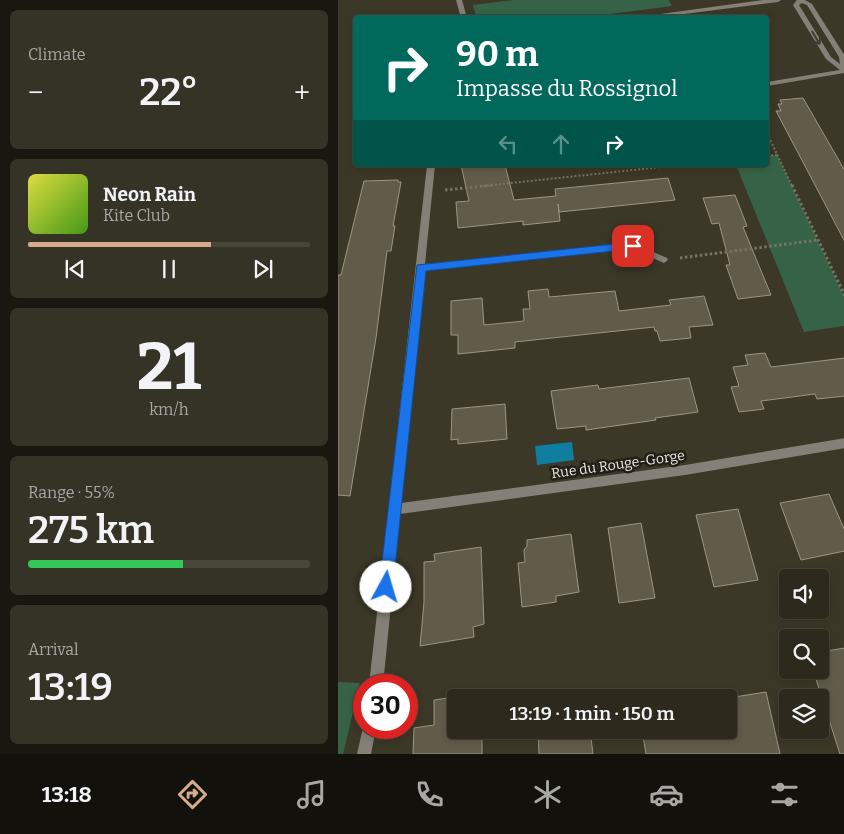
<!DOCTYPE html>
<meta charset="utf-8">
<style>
:root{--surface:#2d2a1d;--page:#353226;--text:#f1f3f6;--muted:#a7a7a4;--line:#48463b;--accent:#d6ab8b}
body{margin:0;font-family:Bitter,serif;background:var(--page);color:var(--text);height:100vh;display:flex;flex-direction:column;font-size:19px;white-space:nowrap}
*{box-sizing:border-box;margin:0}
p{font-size:16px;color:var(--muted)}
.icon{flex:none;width:28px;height:28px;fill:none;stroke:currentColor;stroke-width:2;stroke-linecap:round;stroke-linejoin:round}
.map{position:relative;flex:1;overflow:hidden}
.drawer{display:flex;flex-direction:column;gap:10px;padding:10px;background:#191710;width:338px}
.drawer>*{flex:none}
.top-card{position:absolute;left:15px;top:15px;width:416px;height:152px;border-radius:5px;box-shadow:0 2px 8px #0003,0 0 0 1px var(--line);background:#00695c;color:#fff;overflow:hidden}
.controls{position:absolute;left:441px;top:569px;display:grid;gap:10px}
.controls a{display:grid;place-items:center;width:50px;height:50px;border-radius:5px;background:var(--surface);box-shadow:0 2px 8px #0003,0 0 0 1px var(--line);font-size:25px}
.speed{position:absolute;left:15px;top:674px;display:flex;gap:10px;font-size:25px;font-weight:700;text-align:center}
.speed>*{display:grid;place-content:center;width:65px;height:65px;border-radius:50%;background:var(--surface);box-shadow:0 2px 8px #0003,0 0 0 1px var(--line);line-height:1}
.speed .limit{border:8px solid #d22;background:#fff;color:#111}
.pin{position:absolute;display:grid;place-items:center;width:42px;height:42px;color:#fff;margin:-21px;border-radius:10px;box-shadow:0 2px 8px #0006}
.me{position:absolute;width:55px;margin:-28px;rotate:6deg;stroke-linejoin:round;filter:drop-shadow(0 0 4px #0008)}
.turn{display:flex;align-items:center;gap:18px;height:105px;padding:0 20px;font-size:22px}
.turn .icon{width:65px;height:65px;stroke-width:2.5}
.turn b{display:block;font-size:35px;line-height:42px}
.lanes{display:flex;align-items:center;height:48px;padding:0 20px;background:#0003;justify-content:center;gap:25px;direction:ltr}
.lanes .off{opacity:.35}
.big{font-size:38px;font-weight:600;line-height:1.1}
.drawer .card{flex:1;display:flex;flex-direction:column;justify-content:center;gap:8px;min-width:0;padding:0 18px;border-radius:8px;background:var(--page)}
.drawer .dial{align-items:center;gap:0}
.dial b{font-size:65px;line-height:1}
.song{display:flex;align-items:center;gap:15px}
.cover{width:60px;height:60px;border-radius:8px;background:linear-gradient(135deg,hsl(60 70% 55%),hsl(100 70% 35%))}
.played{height:5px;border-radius:2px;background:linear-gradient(90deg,var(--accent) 65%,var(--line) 65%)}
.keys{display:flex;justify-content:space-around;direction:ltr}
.heat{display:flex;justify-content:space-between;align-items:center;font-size:28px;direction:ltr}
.charge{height:8px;border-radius:4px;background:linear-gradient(90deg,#34c759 55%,var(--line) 0)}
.trip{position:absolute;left:109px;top:689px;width:290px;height:50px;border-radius:5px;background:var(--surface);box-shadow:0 2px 8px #0003,0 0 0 1px var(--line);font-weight:600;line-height:50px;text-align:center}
.tab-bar{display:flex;height:80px;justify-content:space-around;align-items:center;background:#12110c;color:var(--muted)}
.tab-bar .icon{width:35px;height:35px}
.tab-bar .on{color:var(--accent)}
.tab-bar b{font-size:22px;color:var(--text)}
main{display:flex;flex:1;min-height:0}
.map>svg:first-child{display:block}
</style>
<main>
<section class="drawer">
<div class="card"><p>Climate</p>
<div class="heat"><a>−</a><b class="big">22°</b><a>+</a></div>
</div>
<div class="card">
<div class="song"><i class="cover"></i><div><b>Neon Rain</b><p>Kite Club</p></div></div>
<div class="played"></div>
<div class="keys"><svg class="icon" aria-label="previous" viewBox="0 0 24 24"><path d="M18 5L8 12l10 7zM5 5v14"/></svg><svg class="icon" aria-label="pause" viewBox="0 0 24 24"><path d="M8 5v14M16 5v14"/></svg><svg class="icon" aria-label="next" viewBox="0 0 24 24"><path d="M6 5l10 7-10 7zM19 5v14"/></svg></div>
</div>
<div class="card dial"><b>21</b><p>km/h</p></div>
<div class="card"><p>Range · 55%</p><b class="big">275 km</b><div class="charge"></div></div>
<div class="card"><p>Arrival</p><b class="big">13:19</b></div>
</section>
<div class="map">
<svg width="507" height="754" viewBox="0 0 507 754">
<rect width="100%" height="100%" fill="#3c3827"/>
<g fill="#366347">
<path d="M176,0H331L334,6L241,18L138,17L135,5Z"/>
<path d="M439,155L506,296V326L466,332L398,165H429V156Z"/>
<path d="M0,682L22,683L5,754H0Z"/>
</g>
<path fill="#107e9e" d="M234,442L236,460L199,465L197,446Z"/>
<g fill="#615c4a" stroke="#9b9683">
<path d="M465,98L507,171V242L438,111H443L440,104H444L442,100Z"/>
<path d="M123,165H167L176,200L218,196L217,189L330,178L337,200L221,212L220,204L222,221L185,225V221L120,228L118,202L131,201Z"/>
<path d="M60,180V182H63L55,226H57L53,251H49L38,338L12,496L0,495V275H3L26,181Z"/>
<path d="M397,195L409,226L405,227L433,295L400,299L388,265H392L381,223L374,224L365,198Z"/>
<path d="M210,289L211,297L277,291L281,311L333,305L331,300L366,296L375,325L351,327L353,338L322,341L319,331H317L316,327L177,342V348L120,354V335H113V301L144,298L146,325L186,321L185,309H192L190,291Z"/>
<path d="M427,353L433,367L507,358V396L479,399L477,394L423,401L426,409L401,412L393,387L401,386L395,367L410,365L407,355Z"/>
<path d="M351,378L360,412L317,418L318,420L248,430V426L219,429L213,391L260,385L261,389Z"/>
<path d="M167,404L169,439L120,444V439L113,440L114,409Z"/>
<path d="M491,494L507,531V551L463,560L442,503Z"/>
<path d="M400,509L420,580L376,587L358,515Z"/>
<path d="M303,523L317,598L281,603L270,528Z"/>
<path d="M233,534L241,592L218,596V602L184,607L180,563L187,562L186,550L189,546V540Z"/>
<path d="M143,547L146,624L135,627L136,637L82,646L86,602V562L97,561L96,554Z"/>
<path d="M507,648V754H502L475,670H482V652Z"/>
<path d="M428,692L442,754H308L304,730H390V698Z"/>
<path d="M143,693V698H118V730H144V754H75L76,728L96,725V700Z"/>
<path d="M200,730H252L255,754H201Z"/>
</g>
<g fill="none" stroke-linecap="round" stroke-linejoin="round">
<g stroke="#767364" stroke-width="2" stroke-dasharray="2 2" stroke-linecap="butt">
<path d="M429,133L454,186"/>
<path d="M429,156L439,155"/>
<path d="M145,186L342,165"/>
</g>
<g stroke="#767364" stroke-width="3" stroke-dasharray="2.5 2.5" stroke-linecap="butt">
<path d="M454,185L507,296"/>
<path d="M107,190L157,185"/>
<path d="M342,258L480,240"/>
</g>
<g fill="#848078" fill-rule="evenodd">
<path d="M118,0H124L129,18H123Z"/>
<path d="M425,0H443L440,2L315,18H293Z"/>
</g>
<g fill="#848078" fill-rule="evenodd">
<path d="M507,69L506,73L429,86V82Z"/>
<path d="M89,165H97L87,264L295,243L329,258L330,260L326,263L294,249L86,271L63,503L347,465L507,438V448L347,475L62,514L45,685H31Z"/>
<path d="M26,723V728H38L33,754H19Z"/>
</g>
<path fill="#848078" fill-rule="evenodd" d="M459,0H467L474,4L507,56V74L488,59L455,5ZM464,3L469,5L501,57L502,64L493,57L461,5Z"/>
</g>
<defs><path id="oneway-shaft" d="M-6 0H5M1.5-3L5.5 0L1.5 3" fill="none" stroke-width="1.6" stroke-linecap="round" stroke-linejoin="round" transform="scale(1.25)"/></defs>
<use stroke="#3f3c35" href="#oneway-shaft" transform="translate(478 38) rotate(59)"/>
<path fill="#1a73e8" stroke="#114b97" d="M295,242L300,246L295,249L88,271L55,587L53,592L48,594L43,592L41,587L79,265Z"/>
<g text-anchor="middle" stroke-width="5" stroke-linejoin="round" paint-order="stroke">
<g font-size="14" fill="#edebe0" stroke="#211f18">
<text transform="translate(280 464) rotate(-8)" y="5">Rue du Rouge-Gorge</text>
</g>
</g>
</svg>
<div class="controls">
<a><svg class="icon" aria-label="sound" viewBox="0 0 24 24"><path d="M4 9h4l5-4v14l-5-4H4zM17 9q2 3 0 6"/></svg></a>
<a><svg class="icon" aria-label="search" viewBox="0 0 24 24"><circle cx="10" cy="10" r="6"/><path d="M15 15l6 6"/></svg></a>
<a><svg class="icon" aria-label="layers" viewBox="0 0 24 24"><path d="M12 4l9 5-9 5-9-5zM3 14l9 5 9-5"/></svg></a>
</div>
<div class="speed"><div class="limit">30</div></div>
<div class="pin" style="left:295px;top:246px;background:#d93025"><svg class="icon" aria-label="arrive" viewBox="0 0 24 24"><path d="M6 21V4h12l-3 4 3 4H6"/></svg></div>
<svg class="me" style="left:48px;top:587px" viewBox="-20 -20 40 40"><circle r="19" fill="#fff"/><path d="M0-13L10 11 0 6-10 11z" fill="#1a73e8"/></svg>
<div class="trip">13:19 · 1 min · 150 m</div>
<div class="top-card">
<div class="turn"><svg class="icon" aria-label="right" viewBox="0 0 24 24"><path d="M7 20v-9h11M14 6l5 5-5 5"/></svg><div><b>90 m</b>Impasse du Rossignol</div></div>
<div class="lanes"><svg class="icon off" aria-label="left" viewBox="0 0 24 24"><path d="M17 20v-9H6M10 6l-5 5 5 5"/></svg><svg class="icon off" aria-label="ahead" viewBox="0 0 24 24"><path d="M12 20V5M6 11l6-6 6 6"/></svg><svg class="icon" aria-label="right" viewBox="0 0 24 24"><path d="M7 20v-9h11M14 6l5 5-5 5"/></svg></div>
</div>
</div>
</main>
<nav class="tab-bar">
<b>13:18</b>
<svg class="icon on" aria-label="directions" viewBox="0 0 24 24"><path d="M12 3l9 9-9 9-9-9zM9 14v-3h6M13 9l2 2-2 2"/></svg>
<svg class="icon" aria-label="music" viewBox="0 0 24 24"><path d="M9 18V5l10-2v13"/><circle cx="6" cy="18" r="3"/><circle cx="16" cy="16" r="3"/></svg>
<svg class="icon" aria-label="phone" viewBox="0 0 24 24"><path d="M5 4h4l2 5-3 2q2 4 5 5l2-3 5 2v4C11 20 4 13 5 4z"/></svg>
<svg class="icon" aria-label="climate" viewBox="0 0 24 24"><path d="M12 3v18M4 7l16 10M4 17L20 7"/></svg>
<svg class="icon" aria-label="car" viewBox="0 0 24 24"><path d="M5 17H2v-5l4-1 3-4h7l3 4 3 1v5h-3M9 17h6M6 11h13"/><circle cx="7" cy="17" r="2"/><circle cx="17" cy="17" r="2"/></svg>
<svg class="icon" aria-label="filters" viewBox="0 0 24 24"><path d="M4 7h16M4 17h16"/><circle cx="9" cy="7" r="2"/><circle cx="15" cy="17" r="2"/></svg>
</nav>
